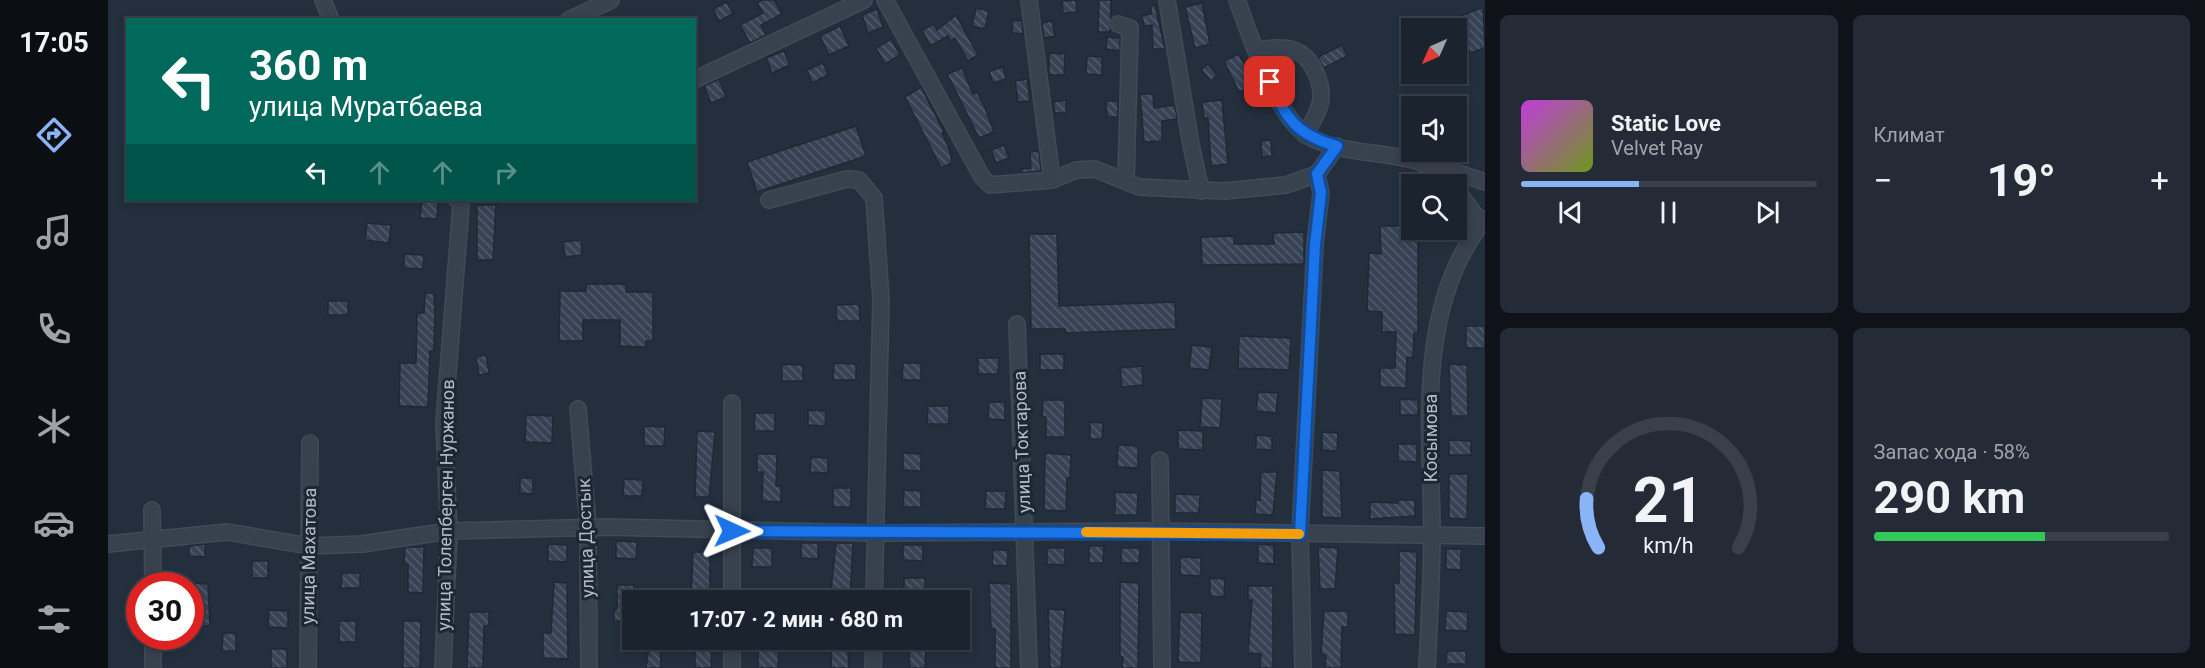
<!DOCTYPE html>
<html lang="ru">
<meta charset="utf-8">
<style>
:root{--surface:#1b232e;--page:#242b36;--text:#f1f3f6;--muted:#a0a4aa;--line:#39404a;--accent:#8ab4f8}
body{margin:0;font-family:Roboto,sans-serif;background:var(--page);color:var(--text);height:100vh;display:flex;flex-direction:column;font-size:22px;white-space:nowrap}
*{box-sizing:border-box;margin:0}
p{font-size:20px;color:var(--muted)}
.icon{flex:none;width:33px;height:33px;fill:none;stroke:currentColor;stroke-width:2;stroke-linecap:round;stroke-linejoin:round}
.map{position:relative;flex:1;overflow:hidden}
.details{display:flex;flex-direction:column;gap:15px;padding:15px;background:#0f1319;width:720px}
.details>*{flex:none}
.top-card{position:absolute;left:18px;top:18px;width:570px;height:183px;border-radius:0px;box-shadow:0 3px 9px #0003,0 0 0 2px var(--line);background:#00695c;color:#fff;overflow:hidden}
.needle{width:39px;rotate:225deg}
.fabs{position:absolute;left:1293px;top:18px;display:grid;gap:12px}
.fabs a{display:grid;place-items:center;width:66px;height:66px;border-radius:0px;background:var(--surface);box-shadow:0 3px 9px #0003,0 0 0 2px var(--line);font-size:30px}
.speed{position:absolute;left:18px;top:572px;display:flex;gap:12px;font-size:30px;font-weight:700;text-align:center}
.speed>*{display:grid;place-content:center;width:78px;height:78px;border-radius:50%;background:var(--surface);box-shadow:0 3px 9px #0003,0 0 0 2px var(--line);line-height:1}
.speed .limit{border:9px solid #d22;background:#fff;color:#111}
.pin{position:absolute;display:grid;place-items:center;width:51px;height:51px;color:#fff;margin:-26px;border-radius:12px;box-shadow:0 3px 9px #0006}
.me{position:absolute;width:66px;margin:-33px;rotate:91deg;stroke-linejoin:round;filter:drop-shadow(0 0 4px #0008)}
.turn{display:flex;align-items:center;gap:21px;height:126px;padding:0 24px;font-size:27px}
.turn .icon{width:78px;height:78px;stroke-width:2.5}
.turn b{display:block;font-size:42px;line-height:51px}
.lanes{display:flex;align-items:center;height:57px;padding:0 24px;background:#0003;justify-content:center;gap:30px;direction:ltr}
.lanes .off{opacity:.35}
.big{font-size:45px;font-weight:700;line-height:1.1}
.details .card{flex:1;display:flex;flex-direction:column;justify-content:center;gap:9px;min-width:0;padding:0 21px;border-radius:9px;background:var(--page)}
.details .dial{align-items:center;gap:0}
.dial svg{height:156px;overflow:visible;fill:none;stroke:var(--line);stroke-width:7;stroke-linecap:round;text-anchor:middle}
.dial text{fill:var(--text);stroke:none}
.song{display:flex;align-items:center;gap:18px}
.cover{width:72px;height:72px;border-radius:9px;background:linear-gradient(135deg,hsl(290 70% 55%),hsl(80 70% 35%))}
.played{height:6px;border-radius:3px;background:linear-gradient(90deg,var(--accent) 40%,var(--line) 40%)}
.keys{display:flex;justify-content:space-around;direction:ltr}
.heat{display:flex;justify-content:space-between;align-items:center;font-size:33px;direction:ltr}
.charge{height:9px;border-radius:4px;background:linear-gradient(90deg,#34c759 58%,var(--line) 0)}
.details .tiles{flex:1;display:grid;gap:15px;grid-template-columns:repeat(2,1fr)}
.trip{position:absolute;left:514px;top:590px;width:348px;height:60px;border-radius:0px;background:var(--surface);box-shadow:0 3px 9px #0003,0 0 0 2px var(--line);font-weight:700;line-height:60px;text-align:center}
main{display:flex;flex:1;min-height:0}
.dock{display:flex;flex-direction:column;width:108px;justify-content:space-around;align-items:center;background:#0b0e12;color:var(--muted)}
.dock .icon{width:42px;height:42px}
.dock .current{color:var(--accent)}
.dock b{font-size:27px;color:var(--text)}
.map>svg:first-child{display:block}
</style>
<main>
<nav class="dock">
<b>17:05</b>
<svg class="icon current" aria-label="directions" viewBox="0 0 24 24"><path d="M12 3l9 9-9 9-9-9zM9 14v-3h6M13 9l2 2-2 2"/></svg>
<svg class="icon" aria-label="music" viewBox="0 0 24 24"><path d="M9 18V5l10-2v13"/><circle cx="6" cy="18" r="3"/><circle cx="16" cy="16" r="3"/></svg>
<svg class="icon" aria-label="phone" viewBox="0 0 24 24"><path d="M5 4h4l2 5-3 2q2 4 5 5l2-3 5 2v4C11 20 4 13 5 4z"/></svg>
<svg class="icon" aria-label="climate" viewBox="0 0 24 24"><path d="M12 3v18M4 7l16 10M4 17L20 7"/></svg>
<svg class="icon" aria-label="car" viewBox="0 0 24 24"><path d="M5 17H2v-5l4-1 3-4h7l3 4 3 1v5h-3M9 17h6M6 11h13"/><circle cx="7" cy="17" r="2"/><circle cx="17" cy="17" r="2"/></svg>
<svg class="icon" aria-label="filters" viewBox="0 0 24 24"><path d="M4 7h16M4 17h16"/><circle cx="9" cy="7" r="2"/><circle cx="15" cy="17" r="2"/></svg>
</nav>
<div class="map">
<svg width="1377" height="668" viewBox="0 0 1377 668">
<defs>
<pattern id="building-back-hatch" width="6" height="6" patternUnits="userSpaceOnUse" patternTransform="scale(1.5)"><rect width="6" height="6" fill="#364354"/><path d="M-1 5l2 2M0 0l6 6M5-1l2 2" fill="none" stroke="#515c6b"/></pattern>
</defs>
<rect width="100%" height="100%" fill="#242f3e"/>
<g fill="url(#building-back-hatch)" stroke="#1f2835" stroke-width="1.5">
<path d="M654,0H666L674,14L653,25L658,35L642,43L632,25L655,13L649,3Z"/>
<path d="M968,0L969,12L955,13L954,1Z"/>
<path d="M991,0H1003L1002,32H990Z"/>
<path d="M619,2L625,14L611,21L605,9Z"/>
<path d="M1094,3L1102,44L1087,48L1077,7Z"/>
<path d="M1043,5H1047L1057,49H1045L1044,25L1036,26L1034,16L1043,14Z"/>
<path d="M1375,7L1377,48L1362,53L1348,18Z"/>
<path d="M868,8L881,11L877,29L864,26Z"/>
<path d="M769,9L775,27L760,33L754,15Z"/>
<path d="M848,15L870,55L860,61L847,38L843,41L840,36L822,46L814,30L826,24L829,30Z"/>
<path d="M905,20L914,21L915,34L904,33Z"/>
<path d="M944,21L947,36L936,38L934,23Z"/>
<path d="M732,26L741,46L721,55L712,36Z"/>
<path d="M999,37L1012,38V51L998,49Z"/>
<path d="M783,39L792,55L777,64L768,48Z"/>
<path d="M1234,45L1239,56L1216,68L1210,57Z"/>
<path d="M676,51L682,65L664,73L658,58Z"/>
<path d="M941,53L957,54L956,75H941Z"/>
<path d="M1131,54L1147,86L1131,92L1116,61Z"/>
<path d="M979,56L994,57V75L978,74Z"/>
<path d="M715,63L720,75L704,83L699,70Z"/>
<path d="M1100,64L1109,75L1103,81L1093,70Z"/>
<path d="M895,67L898,79L885,83L881,71Z"/>
<path d="M854,68L865,94L869,92L877,108L886,132L871,138L839,74Z"/>
<path d="M611,79L618,97L603,103L596,86Z"/>
<path d="M919,79L922,101L910,102L907,81Z"/>
<path d="M813,87L836,132L834,133L842,151L844,163L833,168L797,97Z"/>
<path d="M1032,94H1045L1046,108L1067,105L1069,119L1054,121V141L1036,142Z"/>
<path d="M958,100V113H947L945,102Z"/>
<path d="M1114,100L1120,164L1103,166L1100,118H1096L1094,102Z"/>
<path d="M998,101H1010V117H999Z"/>
<path d="M748,126L758,156L649,192L639,162Z"/>
<path d="M1163,140L1164,156L1154,157L1153,141Z"/>
<path d="M896,145L901,158L888,163L883,150Z"/>
<path d="M931,151L933,171L913,173V169L923,168L922,152Z"/>
<path d="M314,201L330,202L329,219L312,218Z"/>
<path d="M369,205H388L385,260H369Z"/>
<path d="M259,223L283,225L281,243L257,240Z"/>
<path d="M1272,226H1304V230H1310V333H1306L1305,358L1299,357L1298,388L1272,387V368H1287L1288,332H1274V312L1259,311L1261,253L1273,254Z"/>
<path d="M1196,232V264L1094,265L1093,237L1126,236V244H1166L1165,233Z"/>
<path d="M921,234H949L951,306L1067,302L1068,329L957,333V329H923Z"/>
<path d="M473,240L474,255L457,257L455,242Z"/>
<path d="M296,254L316,255L315,269L296,268Z"/>
<path d="M478,284H518V292H545V341H538V347L512,346V320H475V341H451L452,291H478Z"/>
<path d="M317,293H326L327,314L326,351H322L320,407L291,406L292,363H308L309,313H316Z"/>
<rect x="220" y="301" width="20" height="14"/>
<path d="M751,304L752,321H729L728,305Z"/>
<rect x="1358" y="326" width="19" height="22"/>
<path d="M1131,336L1183,338L1181,370L1130,368Z"/>
<path d="M1084,345L1104,347L1101,370L1081,368Z"/>
<rect x="932" y="354" width="24" height="16"/>
<path d="M378,355L381,373L371,375L368,357Z"/>
<path d="M870,358H891L890,374H870Z"/>
<path d="M726,363L748,364V380H725Z"/>
<path d="M795,363H813V380H794Z"/>
<path d="M674,364L695,365V381H674Z"/>
<path d="M1341,364L1359,365L1360,416H1343Z"/>
<path d="M1034,366L1035,385L1014,387L1012,368Z"/>
<path d="M1150,392L1170,393L1168,413L1148,411Z"/>
<path d="M1094,398L1114,399L1112,428L1092,427Z"/>
<path d="M1292,399L1310,400V415H1292Z"/>
<path d="M935,400H957V437H938V417L934,416Z"/>
<path d="M881,402H897V420L880,419Z"/>
<path d="M820,406H841V424H819Z"/>
<path d="M700,410L718,411L717,426L700,425Z"/>
<path d="M647,413H667V431H646Z"/>
<path d="M418,415L445,416L444,443L417,442Z"/>
<path d="M982,422L995,423L994,439H982Z"/>
<path d="M536,426L557,427L556,446H536Z"/>
<path d="M1070,430L1095,431V450L1070,449Z"/>
<path d="M589,431L607,432L601,497H587Z"/>
<path d="M1214,432L1230,433L1229,451L1214,450Z"/>
<path d="M1148,435L1164,436V450L1148,449Z"/>
<path d="M1341,440L1363,441V455H1341Z"/>
<path d="M1290,444H1309V462L1290,461Z"/>
<path d="M1010,445L1030,446V468L1009,467Z"/>
<path d="M795,453L813,454V471L795,470Z"/>
<path d="M937,453L963,455L962,478H959L958,511L936,510Z"/>
<path d="M649,454H669L668,486H673V502L654,501L655,472H649Z"/>
<path d="M703,457L720,458V473L702,472Z"/>
<path d="M1214,470L1232,471L1234,518L1214,517Z"/>
<path d="M1153,472H1169L1165,515L1147,514L1148,500H1152Z"/>
<path d="M1341,474H1360L1359,519L1341,518Z"/>
<path d="M412,478H425V494L412,493Z"/>
<path d="M516,479L535,480L534,496H515Z"/>
<rect x="725" y="488" width="18" height="19"/>
<path d="M796,490L813,491V507H795Z"/>
<path d="M878,491H898L897,509H877Z"/>
<path d="M1007,492L1030,493L1029,515H1007Z"/>
<path d="M1067,494L1092,495L1091,513H1067Z"/>
<path d="M1290,500H1307V516L1262,519V502L1290,503Z"/>
<path d="M508,541L529,542L528,559L508,558Z"/>
<path d="M693,543H710V559L693,558Z"/>
<path d="M728,543H745L742,600H722Z"/>
<path d="M97,544V557L81,556V546Z"/>
<path d="M440,544L459,545V562L440,561Z"/>
<path d="M1150,544L1166,545V564L1150,563Z"/>
<path d="M795,545H815V561L795,560Z"/>
<path d="M981,546H996L995,563H981Z"/>
<path d="M297,547H316L315,593L300,592V564L296,563Z"/>
<path d="M1210,547L1230,548L1227,589H1212Z"/>
<path d="M645,548H664V567H644Z"/>
<path d="M939,548H957V565L939,564Z"/>
<path d="M1013,548H1032L1031,563H1013Z"/>
<path d="M1338,549H1353V570L1338,569Z"/>
<path d="M885,550H900L899,566L884,565Z"/>
<path d="M1291,551L1309,552L1307,635L1287,634L1286,583H1291Z"/>
<path d="M585,552H602V598H583Z"/>
<path d="M1072,557L1093,558V576L1072,575Z"/>
<rect x="144" y="561" width="16" height="17"/>
<path d="M234,573H252V588H233Z"/>
<rect x="796" y="578" width="21" height="20"/>
<path d="M1102,578L1117,579L1116,597L1102,596Z"/>
<path d="M446,582L459,583L460,659L435,658V633H443Z"/>
<path d="M1012,582L1031,583L1030,668H1014L1015,657H1012Z"/>
<path d="M85,583L100,584L102,626H82Z"/>
<path d="M881,583L903,584V668H887V629H883Z"/>
<path d="M509,585H526L525,621H506V609H509Z"/>
<path d="M1140,586H1165V668H1152L1153,654L1140,653L1144,600H1140Z"/>
<path d="M940,609L957,610L953,668H942Z"/>
<path d="M161,610L180,611V628L160,627Z"/>
<path d="M1216,611H1240V627H1234L1233,668H1217L1218,655L1213,654Z"/>
<path d="M1338,611L1360,612L1359,631L1337,630Z"/>
<path d="M361,612H381V626H376L375,668H359Z"/>
<path d="M1072,612L1094,613L1093,663L1070,662Z"/>
<rect x="231" y="621" width="17" height="21"/>
<path d="M295,621H313L312,668H295Z"/>
<path d="M115,633H128V651H114Z"/>
<path d="M542,639H552L553,668H538Z"/>
<path d="M583,639H604L603,668H587V651L583,650Z"/>
<path d="M650,639H671L670,668H650Z"/>
<path d="M724,639H739L741,668H723Z"/>
<path d="M800,639H818L817,668H802Z"/>
<rect x="163" y="649" width="16" height="19"/>
<path d="M1339,651H1358V664H1338Z"/>
</g>
<g fill="none" stroke-linecap="round" stroke-linejoin="round">
<defs>
<g id="minor">
<path d="M215,0L223,20"/>
<path d="M777,0L874,177L882,185L944,180L969,170L987,169L1031,187L1116,191L1178,185L1209,174L1213,193L1207,245L1192,533L1195,668"/>
<path d="M921,0L944,180"/>
<path d="M1059,0L1083,145L1093,191"/>
<path d="M1129,0C1142,35 1166,112 1197,134C1237,162 1316,144 1345,184"/>
<path d="M461,20L503,0"/>
<path d="M1010,24L1022,28L1018,181"/>
<path d="M1148,50C1175,46 1196,45 1208,73C1219,99 1211,111 1197,135"/>
<path d="M586,80L756,0"/>
<path d="M1332,167L1377,182"/>
<path d="M1209,174L1229,146"/>
<path d="M1348,189L1373,223"/>
<path d="M661,200L739,179L751,180L766,198L773,299L766,600"/>
<path d="M909,324L921,668"/>
<path d="M624,403V600"/>
<path d="M470,409L480,527L481,668"/>
<path d="M1052,460L1054,668"/>
<path d="M44,510L45,585"/>
<path d="M0,544L119,532L201,546L254,544L341,531L498,527L767,533L1052,531L1377,536"/>
<path d="M45,636V668"/>
<path d="M624,639V668"/>
<path d="M200,668L202,443"/>
<path d="M335,668L341,531L336,423L353,205L349,200"/>
<path d="M765,668L766,639"/>
<path d="M1319,668C1321,622 1324,577 1324,531C1323,427 1307,306 1377,219"/>
</g>
</defs>
<use href="#minor" stroke="#414a57" stroke-width="18"/>
<use href="#minor" stroke="#38414e" stroke-width="15"/>
</g>
<g fill="none" stroke-linecap="round" stroke-linejoin="round">
<defs>
<path id="route" d="M624,531L1192,534L1207,245L1213,193L1209,174L1229,146C1191,136 1177,119 1162,82"/>
</defs>
<use href="#route" stroke="#114b97" stroke-width="15"/>
<use href="#route" stroke="#1a73e8" stroke-width="10"/>
<path stroke="#f59e0b" stroke-width="10" d="M978,532L1191,534"/>
</g>
<g text-anchor="middle" stroke-width="6" stroke-linejoin="round" paint-order="stroke">
<g font-size="18" fill="#b4bcc9" stroke="#1d2633">
<text transform="translate(1323 438) rotate(-90)" y="6">Косымова</text>
<text transform="translate(914 442) rotate(-92)" y="6">улица Токтарова</text>
<text transform="translate(338 505) rotate(-89)" y="6">улица Толепберген Нуржанов</text>
<text transform="translate(478 538) rotate(-92)" y="6">улица Достык</text>
<text transform="translate(201 556) rotate(-89)" y="6">улица Махатова</text>
</g>
</g>
</svg>
<div class="fabs">
<a><svg class="needle" viewBox="-14 -14 28 28"><path d="M0-13l5 13h-10z" fill="#e53935"/><path d="M0 13l5-13h-10z" fill="#a0a4aa"/></svg></a>
<a><svg class="icon" aria-label="sound" viewBox="0 0 24 24"><path d="M4 9h4l5-4v14l-5-4H4zM17 9q2 3 0 6"/></svg></a>
<a><svg class="icon" aria-label="search" viewBox="0 0 24 24"><circle cx="10" cy="10" r="6"/><path d="M15 15l6 6"/></svg></a>
</div>
<div class="speed"><div class="limit">30</div></div>
<div class="pin" style="left:1162px;top:82px;background:#d93025"><svg class="icon" aria-label="arrive" viewBox="0 0 24 24"><path d="M6 21V4h12l-3 4 3 4H6"/></svg></div>
<svg class="me" style="left:624px;top:531px" viewBox="-20 -20 40 40"><path d="M0-17L14 15 0 8-14 15z" fill="#1a73e8" stroke="#fff" stroke-width="4"/></svg>
<div class="trip">17:07 · 2 мин · 680 m</div>
<div class="top-card">
<div class="turn"><svg class="icon" aria-label="left" viewBox="0 0 24 24"><path d="M17 20v-9H6M10 6l-5 5 5 5"/></svg><div><b>360 m</b>улица Муратбаева</div></div>
<div class="lanes"><svg class="icon" aria-label="left" viewBox="0 0 24 24"><path d="M17 20v-9H6M10 6l-5 5 5 5"/></svg><svg class="icon off" aria-label="ahead" viewBox="0 0 24 24"><path d="M12 20V5M6 11l6-6 6 6"/></svg><svg class="icon off" aria-label="ahead" viewBox="0 0 24 24"><path d="M12 20V5M6 11l6-6 6 6"/></svg><svg class="icon off" aria-label="right" viewBox="0 0 24 24"><path d="M7 20v-9h11M14 6l5 5-5 5"/></svg></div>
</div>
</div>
<section class="details">
<div class="tiles">
<div class="card">
<div class="song"><i class="cover"></i><div><b>Static Love</b><p>Velvet Ray</p></div></div>
<div class="played"></div>
<div class="keys"><svg class="icon" aria-label="previous" viewBox="0 0 24 24"><path d="M18 5L8 12l10 7zM5 5v14"/></svg><svg class="icon" aria-label="pause" viewBox="0 0 24 24"><path d="M8 5v14M16 5v14"/></svg><svg class="icon" aria-label="next" viewBox="0 0 24 24"><path d="M6 5l10 7-10 7zM19 5v14"/></svg></div>
</div>
<div class="card"><p>Климат</p>
<div class="heat"><a>−</a><b class="big">19°</b><a>+</a></div>
</div>
<div class="card dial"><svg viewBox="0 0 100 80">
<path d="M14 69A42 42 0 1 1 86 69"/>
<path d="M14 69A42 42 0 0 1 8 44" stroke="#8ab4f8"/>
<text x="50" y="56" font-size="32" font-weight="700">21</text>
<text x="50" y="72" font-size="11">km/h</text>
</svg></div>
<div class="card"><p>Запас хода · 58%</p><b class="big">290 km</b><div class="charge"></div></div>
</div>
</section>
</main>
